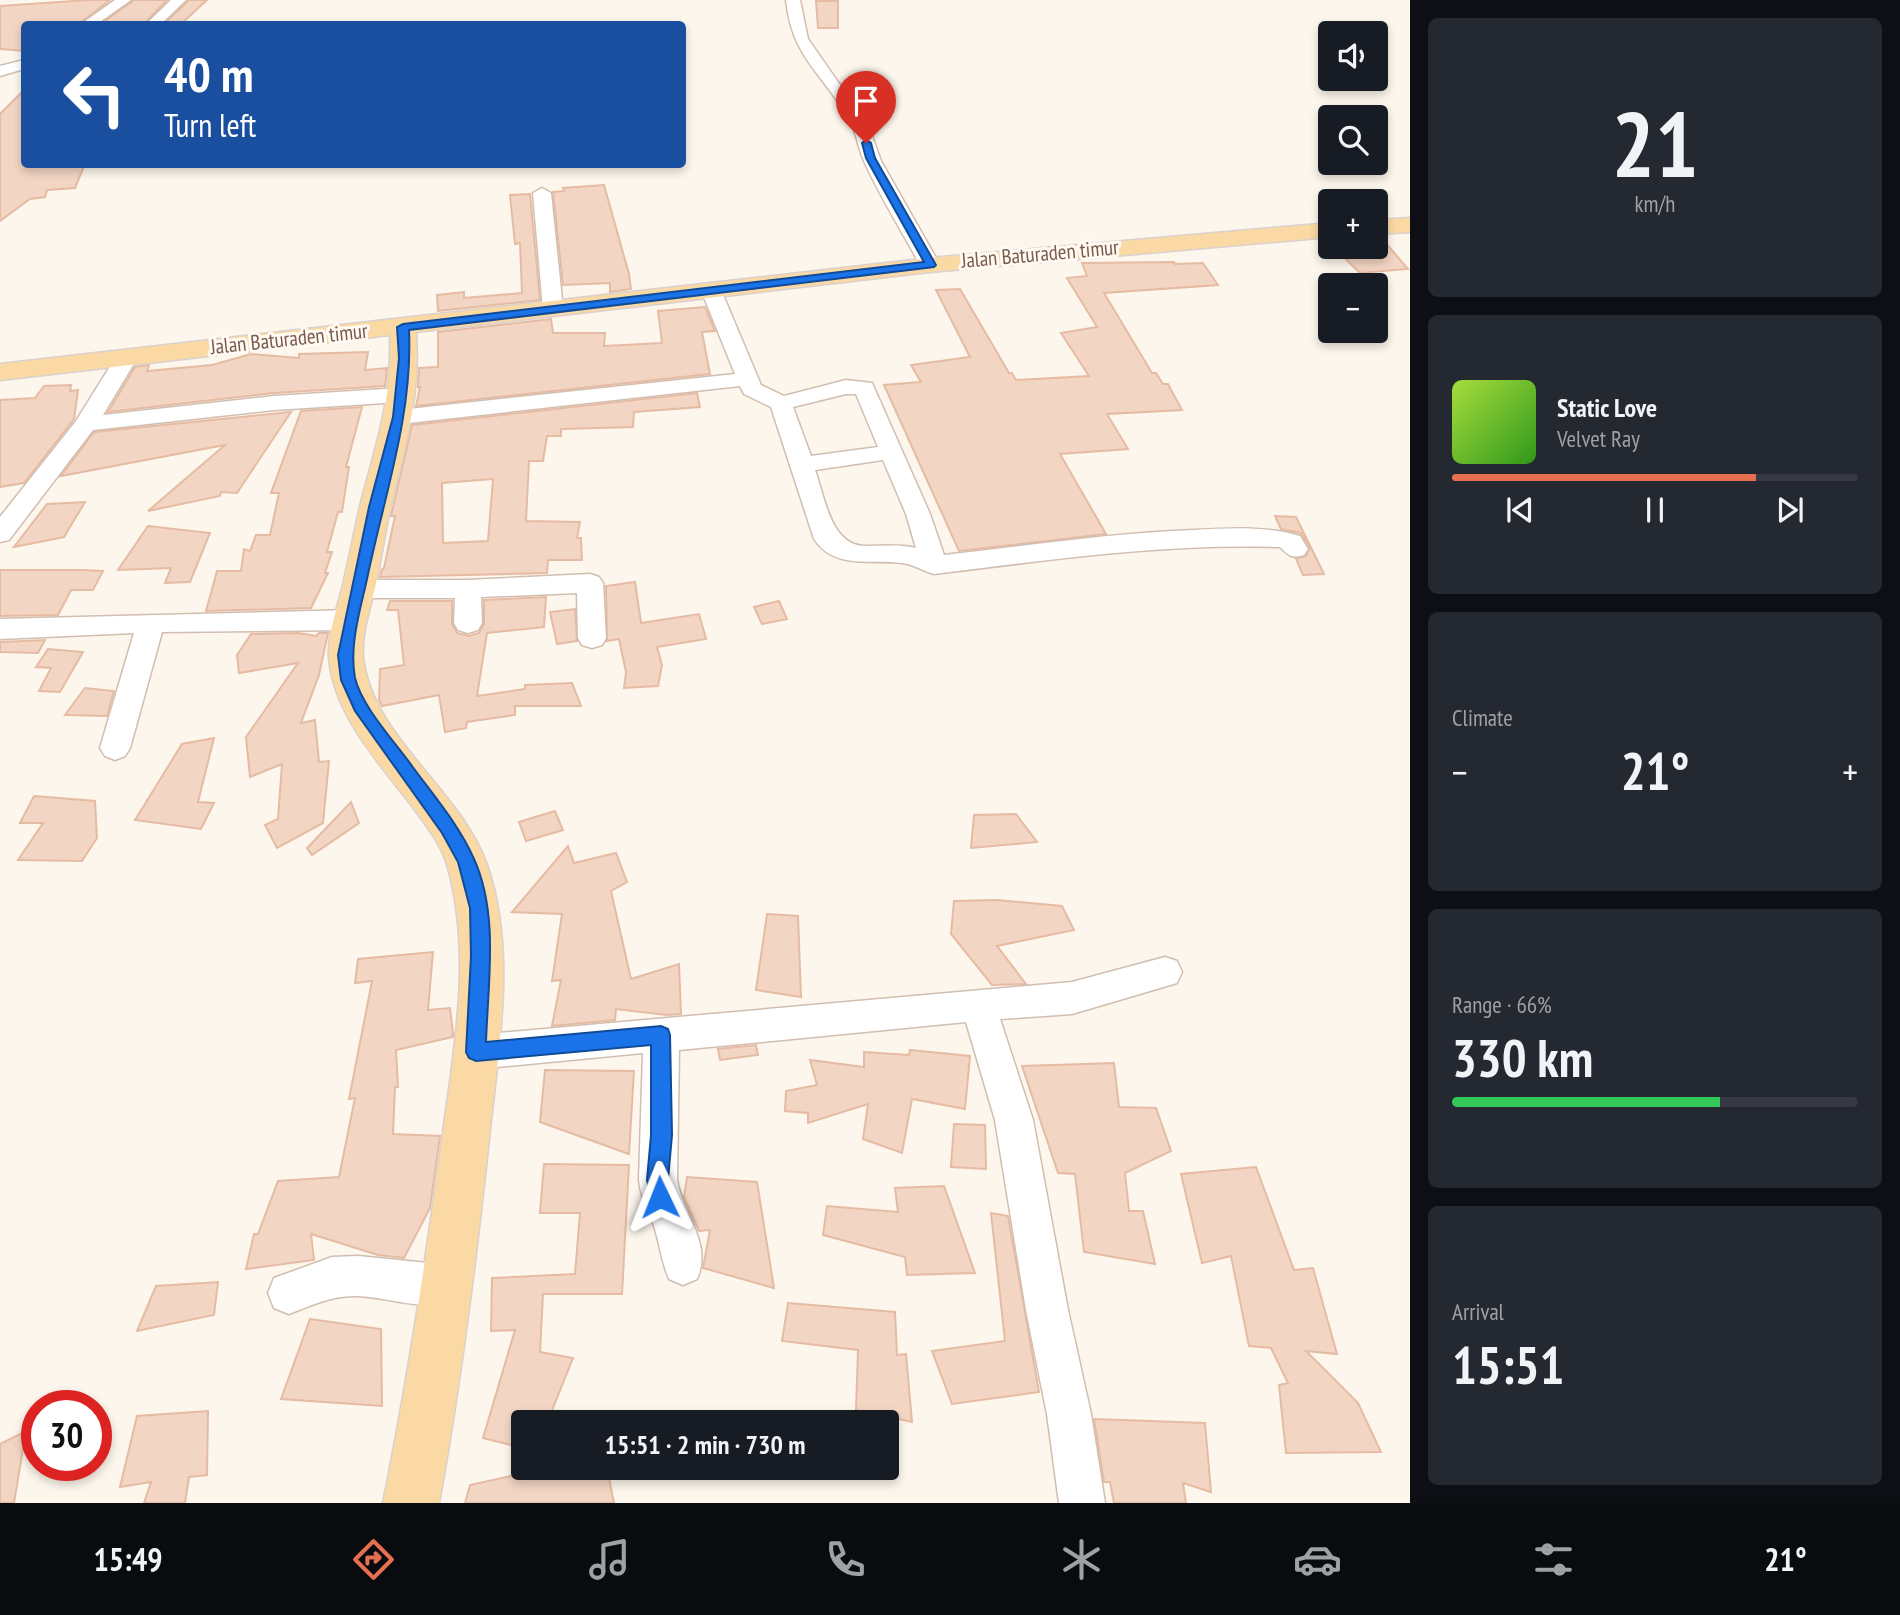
<!DOCTYPE html>
<meta charset="utf-8">
<style>
:root{--surface:#171b24;--page:#242831;--text:#f1f3f6;--muted:#9ea1a6;--line:#363941;--accent:#e76f51}
body{margin:0;font-family:"PT Sans Narrow",sans-serif;background:var(--page);color:var(--text);height:100vh;display:flex;flex-direction:column;font-size:26px;white-space:nowrap}
*{box-sizing:border-box;margin:0}
p{font-size:23px;color:var(--muted)}
.icon{flex:none;width:38px;height:38px;fill:none;stroke:currentColor;stroke-width:2;stroke-linecap:round;stroke-linejoin:round}
.map{position:relative;flex:1;overflow:hidden}
.details{display:flex;flex-direction:column;gap:18px;padding:18px;background:#0d0f14;width:490px}
.details>*{flex:none}
.top-card{position:absolute;left:21px;top:21px;width:665px;height:147px;border-radius:7px;box-shadow:0 4px 10px #0003;background:#1a4fa0;color:#fff;overflow:hidden}
.fabs{position:absolute;left:1318px;top:21px;display:grid;gap:14px}
.fabs a{display:grid;place-items:center;width:70px;height:70px;border-radius:7px;background:var(--surface);box-shadow:0 4px 10px #0003;font-size:35px}
.speed{position:absolute;left:21px;top:1390px;display:flex;gap:14px;font-size:35px;font-weight:700;text-align:center}
.speed>*{display:grid;place-content:center;width:91px;height:91px;border-radius:50%;background:var(--surface);box-shadow:0 4px 10px #0003;line-height:1}
.speed .limit{border:10px solid #d22;background:#fff;color:#111}
.pin{position:absolute;display:grid;place-items:center;width:60px;height:60px;color:#fff;margin:-72px -30px;border-radius:50% 50% 50% 0;rotate:-45deg;box-shadow:0 0 7px #0007}
.pin .icon{rotate:45deg}
.me{position:absolute;width:77px;margin:-38px;rotate:358deg;stroke-linejoin:round;filter:drop-shadow(0 0 5px #0008)}
.turn{display:flex;align-items:center;gap:24px;height:147px;padding:0 28px;font-size:32px}
.turn .icon{width:91px;height:91px;stroke-width:2.5}
.turn b{display:block;font-size:49px;line-height:60px}
.big{font-size:52px;font-weight:600;line-height:1.1}
.details .widget{flex:1;display:flex;flex-direction:column;justify-content:center;gap:10px;min-width:0;padding:0 24px;border-radius:10px;background:var(--page)}
.details .dial{align-items:center;gap:0}
.dial b{font-size:91px;line-height:1}
.song{display:flex;align-items:center;gap:21px}
.cover{width:84px;height:84px;border-radius:10px;background:linear-gradient(135deg,hsl(80 70% 55%),hsl(110 70% 35%))}
.played{height:7px;border-radius:4px;background:linear-gradient(90deg,var(--accent) 75%,var(--line) 75%)}
.keys{display:flex;justify-content:space-around;direction:ltr}
.heat{display:flex;justify-content:space-between;align-items:center;font-size:38px;direction:ltr}
.charge{height:10px;border-radius:5px;background:linear-gradient(90deg,#34c759 66%,var(--line) 0)}
.trip{position:absolute;left:511px;top:1410px;width:388px;height:70px;border-radius:7px;background:var(--surface);box-shadow:0 4px 10px #0003;font-weight:600;line-height:70px;text-align:center}
.tabs{display:flex;height:112px;justify-content:space-around;align-items:center;background:#090b0e;color:var(--muted)}
.tabs .icon{width:49px;height:49px}
.tabs .active{color:var(--accent)}
.tabs b{font-size:32px;color:var(--text)}
main{display:flex;flex:1;min-height:0}
.map>svg:first-child{display:block}
</style>
<main>
<div class="map">
<svg width="1410" height="1503" viewBox="0 0 1410 1503">
<rect width="100%" height="100%" fill="#fdf6ec"/>
<g fill="#f3d5c3" stroke="#e6bba3" stroke-width="2" fill-rule="evenodd">
<path d="M88,0H110L79,24H24V51L0,49V6Z"/>
<path d="M134,0H167L144,24H101Z"/>
<path d="M189,0H207L181,24H164Z"/>
<path d="M816,1H838V28H818Z"/>
<path d="M24,90V164H85L75,188L47,190L45,197L30,199L0,221V114Z"/>
<path d="M604,185L629,274L631,289L610,292V283L563,285L553,192L564,191L563,188Z"/>
<path d="M530,194L540,300L438,311L437,295L464,292V298L522,293L520,243L515,244L510,195Z"/>
<path d="M1384,241L1408,269L1360,273L1333,247H1376V242Z"/>
<path d="M1174,262L1175,264L1203,263L1218,285L1104,293L1152,373H1156L1163,384H1168L1182,410L1107,414L1128,449L1060,454L1106,534L959,551L884,385L921,382L911,365L970,357L936,290L960,289L1009,373H1012L1016,380L1089,376L1061,333L1097,327L1067,278L1087,276L1082,263Z"/>
<path d="M705,307L715,331L702,332L710,374L416,406L420,387H418L419,368L438,367V332L551,319L553,333H605L604,346L662,343L658,311Z"/>
<path d="M368,352L365,370L387,368L385,386L274,393L108,412L135,367L149,365L147,371L212,365L251,354L299,358V354Z"/>
<path d="M71,385L70,391L78,390L74,419L24,483L0,487V400L35,398L44,386Z"/>
<path d="M697,393L700,407L634,412L633,427L561,429V436H547L543,461H529L526,521L580,522L577,538H581L582,560H548L547,573L380,577L382,569L384,568L395,516H391L412,425ZM493,479L488,541L443,543L442,483Z"/>
<path d="M362,407L346,467H349L342,512H338L327,552H332L325,573H328L311,608L206,611L217,571H241L244,549L250,551L256,535H270L279,493H271L301,411Z"/>
<path d="M291,412L237,493L221,492L220,496L148,511L225,445L61,476L94,432Z"/>
<path d="M85,502L64,537L14,547L47,504Z"/>
<path d="M1275,516L1296,517L1324,574L1303,575L1296,559L1306,556L1310,548L1301,533L1281,529Z"/>
<path d="M148,526L210,533L190,582L165,583L171,568L118,570Z"/>
<path d="M0,570H82L103,571L93,590H71L58,615L0,616Z"/>
<path d="M635,582L641,623L699,614L706,639L657,647L662,665L658,686L624,688L626,672L619,639L607,641L606,586Z"/>
<path d="M546,597L544,627L487,633L477,696L525,689V685L572,683L581,706H515V715L467,722L466,728L445,732L439,695L382,706L379,700L380,669L404,665L398,610H387L390,601H452V624L457,633L469,636L479,633L484,624V600Z"/>
<path d="M779,601L787,619L762,624L754,607Z"/>
<path d="M575,609L577,641L557,644L550,612Z"/>
<path d="M298,633L316,636L319,633H328L319,675L301,723L315,720L319,762L329,761L323,823L277,848L265,825L278,819L282,764L250,777L246,737L298,663L239,673L237,655L251,634Z"/>
<path d="M45,640L38,653L0,652V642Z"/>
<path d="M48,649L83,652L60,692L39,691L51,668L36,667Z"/>
<path d="M85,688L114,691L107,716L65,715Z"/>
<path d="M214,738L198,802L214,803L201,829L135,820L182,744Z"/>
<path d="M34,796L95,801L97,838L82,861L18,860L43,823H20Z"/>
<path d="M351,802L359,823L312,855L307,848Z"/>
<path d="M555,811L563,830L526,841L519,822Z"/>
<path d="M1016,814L1037,842L971,848L974,815Z"/>
<path d="M568,846L574,863L616,853L627,882L611,891L631,979L679,964L681,1014L667,1015L616,1009L615,1020L552,1026L561,980L552,981L562,914L512,912Z"/>
<path d="M997,900L1062,906L1074,930L997,946L1026,984L992,985L951,934L954,901Z"/>
<path d="M767,914L798,916L801,997L756,990Z"/>
<path d="M433,952L428,1010L450,1008L453,1033V1037L396,1050L398,1087H395L393,1134L440,1136L430,1208L404,1258L378,1255L311,1234L314,1260L246,1269L254,1234H258L278,1181L339,1177L355,1098L349,1099L372,981L355,983L358,959Z"/>
<path d="M756,1045L758,1055L720,1060L718,1049Z"/>
<path d="M910,1050L970,1056L965,1109L912,1099L902,1153L863,1139L868,1104L808,1123V1113L785,1111L786,1091L817,1085L810,1060L864,1067V1052L909,1055Z"/>
<path d="M1114,1063L1119,1107L1156,1108L1171,1151L1125,1173L1129,1211H1143L1155,1264L1084,1252L1075,1174L1058,1173L1022,1066Z"/>
<path d="M545,1070L634,1071L629,1154L540,1122Z"/>
<path d="M954,1124L985,1125L986,1169L951,1167Z"/>
<path d="M544,1164L629,1165L622,1294H543L540,1352L573,1358L547,1423H523V1448L483,1438L515,1330L491,1331L492,1278L575,1274L580,1213H540Z"/>
<path d="M1256,1167L1294,1270L1313,1268L1337,1354L1306,1351L1358,1403L1381,1452L1286,1453L1279,1385L1288,1383L1271,1348L1249,1346L1231,1256L1202,1263L1181,1174Z"/>
<path d="M687,1177L757,1182L774,1288L703,1268L710,1230L699,1231L684,1197Z"/>
<path d="M944,1186L975,1273L907,1275L905,1257L823,1235L827,1206L898,1212L895,1188Z"/>
<path d="M991,1213L1008,1216L1039,1392L952,1404L932,1351L1005,1341Z"/>
<path d="M218,1282L214,1315L137,1331L156,1286Z"/>
<path d="M788,1303L895,1312L897,1355L906,1354L912,1422L856,1410L858,1350L782,1341Z"/>
<path d="M310,1319L381,1329L382,1406L281,1399Z"/>
<path d="M208,1411L207,1475L189,1477L185,1503H144L151,1482L120,1487L137,1416Z"/>
<path d="M1094,1419L1205,1423L1211,1492L1183,1483L1186,1503H1114L1110,1482H1104Z"/>
<path d="M26,1431L14,1503H0V1444Z"/>
<path d="M547,1468H607L614,1503H465L470,1485Z"/>
</g>
<g fill="none" stroke-linecap="round" stroke-linejoin="round">
<defs>
<g id="minor">
<path d="M115,0H131L97,24H81Z"/>
<path d="M171,0H186L161,24H146Z"/>
<path d="M786,0H800L808,39L868,125L881,161L940,265L937,269H923L920,265C902,231 880,197 864,161C858,148 857,134 850,121C824,74 792,59 786,0Z"/>
<path d="M24,60V69L0,76V66Z"/>
<path d="M542,188L551,193L563,309L560,313H546L543,309L533,193Z"/>
<path d="M711,284L718,286L721,290L761,385L784,396L846,380L872,383L930,514L944,555C1027,546 1110,533 1194,530C1229,528 1266,526 1300,536L1308,549L1304,555C1291,559 1288,555 1280,547C1164,543 1049,560 934,574C923,571 913,564 902,563C872,559 834,570 814,539L771,407L744,394L740,386L399,424L391,422L388,417L391,412L399,410L735,374L701,290L704,286ZM846,394H856L878,447L811,456L793,407ZM883,460L906,514L916,548C899,544 883,546 866,546C830,546 825,497 815,470Z"/>
<path d="M127,351L135,352L138,357L103,415L274,396L401,388L409,390L412,395L409,400L401,402L274,410L93,430L9,540L0,542V517L76,421L119,352Z"/>
<path d="M590,574L599,577L603,583L606,638L602,645L592,648L582,645L578,638L577,593L481,597L482,623L478,630L468,633L458,630L454,623L455,598H359L350,595L346,589L350,583L359,580H468Z"/>
<path d="M351,610L361,613L364,620L361,627L351,630L162,632L130,748L125,756L115,760L105,756L100,748L134,633L0,639V619Z"/>
<path d="M1165,957L1177,961L1182,972L1177,983L1072,1014L1000,1019L1033,1120L1068,1310L1091,1414L1105,1503H1059L1047,1414L1026,1310L995,1120L966,1022L679,1050L677,1180C682,1213 713,1243 697,1279L683,1285L669,1279C662,1263 660,1246 655,1229C650,1211 641,1201 639,1180L643,1053L476,1069L463,1064L458,1052L463,1040L476,1035L1072,982Z"/>
<path d="M358,1256L448,1265L463,1271L469,1286L463,1301C431,1313 392,1298 358,1296C333,1295 312,1305 289,1314L274,1308L268,1293L274,1278L332,1257Z"/>
</g>
<g id="major">
<path d="M1410,218V232L1376,234V220Z"/>
<path d="M1330,223V237L930,272L416,332C420,396 407,440 392,500C386,526 382,553 377,579C372,604 361,631 363,657C371,736 461,790 487,865C517,951 498,1051 489,1139C476,1261 461,1382 439,1503H383C407,1385 425,1266 441,1147C453,1056 473,958 448,868C443,847 428,828 415,810C381,765 334,716 329,658C327,632 339,605 344,580C350,554 355,528 361,502C377,441 392,401 390,335L0,380V364L930,258Z"/>
</g>
</defs>
<use href="#minor" stroke="#d1beb0" stroke-width="3"/>
<use href="#major" stroke="#dad1cd" stroke-width="3"/>
<use href="#minor" fill="#fff" fill-rule="evenodd"/>
<use href="#major" fill="#fbd9a5" fill-rule="evenodd"/>
</g>
<path fill="#1a73e8" stroke="#114b97" stroke-width="2" d="M866,140L871,143L875,158L936,265L934,267L409,330C413,415 384,496 367,579C360,611 349,645 355,678C362,707 395,742 412,766C434,796 459,825 474,859C499,914 488,982 486,1042L661,1026L668,1029L670,1035L672,1135L668,1180L671,1197L668,1204L660,1207L653,1204L647,1180L651,1135V1045L476,1061L469,1058L466,1052L471,956L470,908L458,862L442,833L355,711L341,680L338,655L369,507L393,417L399,358L397,327L403,324L924,262L866,158L862,143Z"/>
<g text-anchor="middle" stroke-width="6" stroke-linejoin="round" paint-order="stroke">
<g font-size="21" fill="#7a5c4d" stroke="#fffaf3">
<text transform="translate(1040 254) rotate(-5)" y="7">Jalan Baturaden timur</text>
<text transform="translate(289 339) rotate(-6)" y="7">Jalan Baturaden timur</text>
</g>
</g>
</svg>
<div class="fabs">
<a><svg class="icon" aria-label="sound" viewBox="0 0 24 24"><path d="M4 9h4l5-4v14l-5-4H4zM17 9q2 3 0 6"/></svg></a>
<a><svg class="icon" aria-label="search" viewBox="0 0 24 24"><circle cx="10" cy="10" r="6"/><path d="M15 15l6 6"/></svg></a>
<a>+</a>
<a>−</a>
</div>
<div class="speed"><div class="limit">30</div></div>
<div class="pin" style="left:866px;top:143px;background:#d93025"><svg class="icon" aria-label="arrive" viewBox="0 0 24 24"><path d="M6 21V4h12l-3 4 3 4H6"/></svg></div>
<svg class="me" style="left:660px;top:1197px" viewBox="-20 -20 40 40"><path d="M0-17L14 15 0 8-14 15z" fill="#1a73e8" stroke="#fff" stroke-width="4"/></svg>
<div class="trip">15:51 · 2 min · 730 m</div>
<div class="top-card">
<div class="turn"><svg class="icon" aria-label="left" viewBox="0 0 24 24"><path d="M17 20v-9H6M10 6l-5 5 5 5"/></svg><div><b>40 m</b>Turn left</div></div>
</div>
</div>
<section class="details">
<div class="widget dial"><b>21</b><p>km/h</p></div>
<div class="widget">
<div class="song"><i class="cover"></i><div><b>Static Love</b><p>Velvet Ray</p></div></div>
<div class="played"></div>
<div class="keys"><svg class="icon" aria-label="previous" viewBox="0 0 24 24"><path d="M18 5L8 12l10 7zM5 5v14"/></svg><svg class="icon" aria-label="pause" viewBox="0 0 24 24"><path d="M8 5v14M16 5v14"/></svg><svg class="icon" aria-label="next" viewBox="0 0 24 24"><path d="M6 5l10 7-10 7zM19 5v14"/></svg></div>
</div>
<div class="widget"><p>Climate</p>
<div class="heat"><a>−</a><b class="big">21°</b><a>+</a></div>
</div>
<div class="widget"><p>Range · 66%</p><b class="big">330 km</b><div class="charge"></div></div>
<div class="widget"><p>Arrival</p><b class="big">15:51</b></div>
</section>
</main>
<nav class="tabs">
<b>15:49</b>
<svg class="icon active" aria-label="directions" viewBox="0 0 24 24"><path d="M12 3l9 9-9 9-9-9zM9 14v-3h6M13 9l2 2-2 2"/></svg>
<svg class="icon" aria-label="music" viewBox="0 0 24 24"><path d="M9 18V5l10-2v13"/><circle cx="6" cy="18" r="3"/><circle cx="16" cy="16" r="3"/></svg>
<svg class="icon" aria-label="phone" viewBox="0 0 24 24"><path d="M5 4h4l2 5-3 2q2 4 5 5l2-3 5 2v4C11 20 4 13 5 4z"/></svg>
<svg class="icon" aria-label="climate" viewBox="0 0 24 24"><path d="M12 3v18M4 7l16 10M4 17L20 7"/></svg>
<svg class="icon" aria-label="car" viewBox="0 0 24 24"><path d="M5 17H2v-5l4-1 3-4h7l3 4 3 1v5h-3M9 17h6M6 11h13"/><circle cx="7" cy="17" r="2"/><circle cx="17" cy="17" r="2"/></svg>
<svg class="icon" aria-label="filters" viewBox="0 0 24 24"><path d="M4 7h16M4 17h16"/><circle cx="9" cy="7" r="2"/><circle cx="15" cy="17" r="2"/></svg>
<b>21°</b>
</nav>
